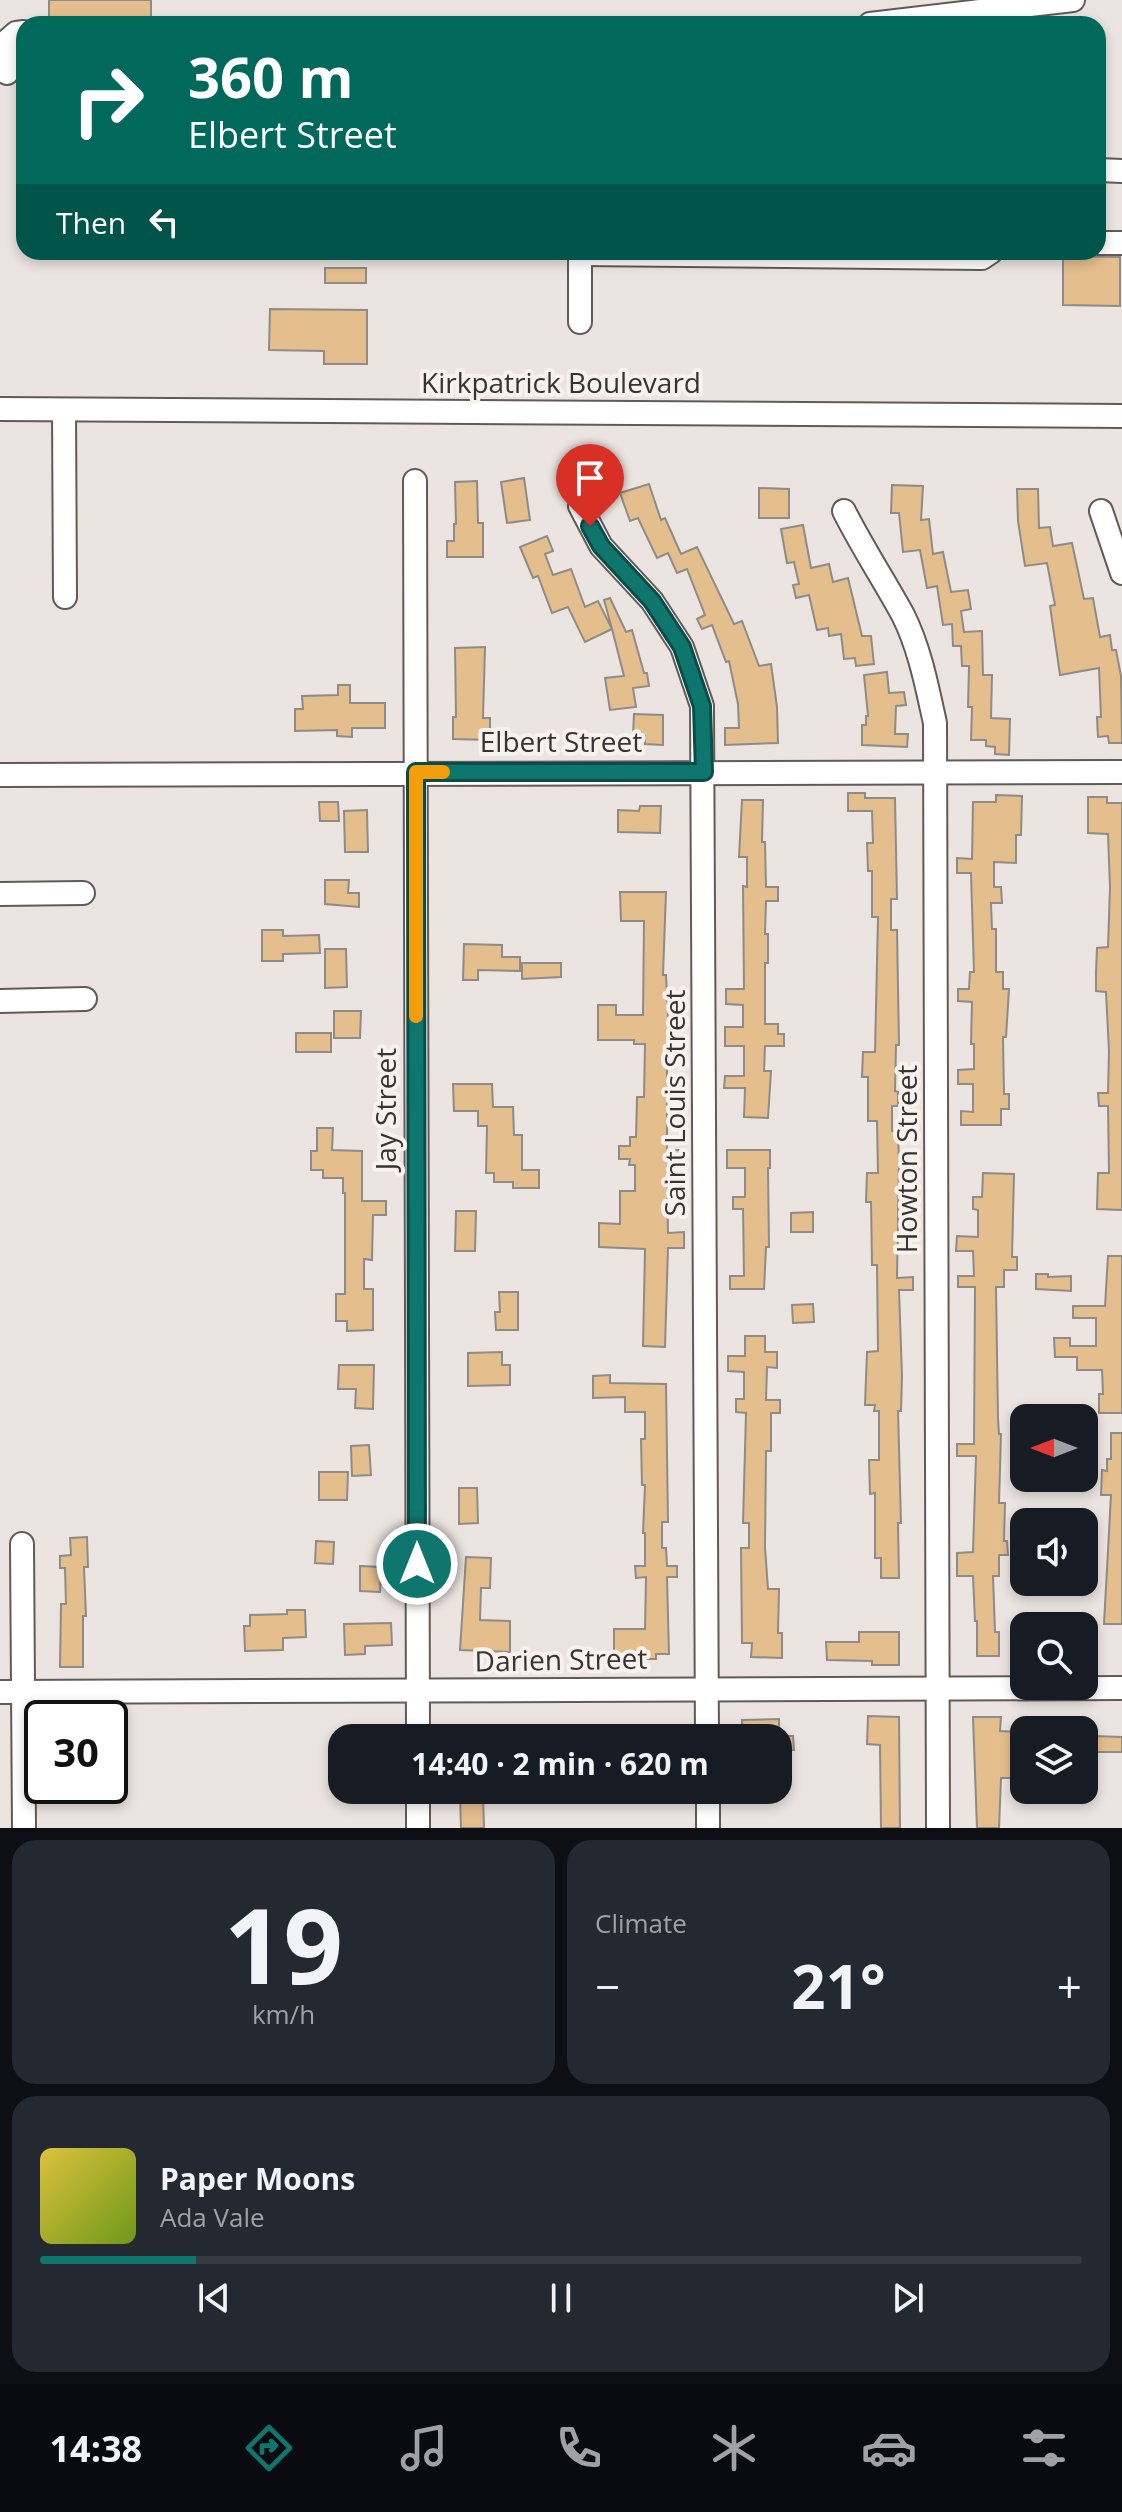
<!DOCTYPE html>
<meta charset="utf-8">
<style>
:root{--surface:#171b24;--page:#242831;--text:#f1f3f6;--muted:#9ea1a6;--line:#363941;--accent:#0f766e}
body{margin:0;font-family:"Open Sans",sans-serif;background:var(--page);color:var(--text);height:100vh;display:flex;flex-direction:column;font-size:30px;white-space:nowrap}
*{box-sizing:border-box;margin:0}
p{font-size:26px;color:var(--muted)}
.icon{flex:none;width:44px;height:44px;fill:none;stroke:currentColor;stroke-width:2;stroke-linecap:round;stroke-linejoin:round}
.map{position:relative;height:1828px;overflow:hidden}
.side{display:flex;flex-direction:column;gap:12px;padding:12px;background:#0d0f14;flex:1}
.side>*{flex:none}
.guide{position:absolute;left:16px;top:16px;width:1090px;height:244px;border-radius:24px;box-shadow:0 4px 12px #0003;background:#00695c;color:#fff;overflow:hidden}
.needle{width:52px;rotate:270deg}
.fabs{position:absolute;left:1010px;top:1404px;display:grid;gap:16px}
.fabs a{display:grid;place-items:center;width:88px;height:88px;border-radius:16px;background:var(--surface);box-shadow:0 4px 12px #0003;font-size:40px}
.speed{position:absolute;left:24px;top:1700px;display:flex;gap:16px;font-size:40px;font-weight:700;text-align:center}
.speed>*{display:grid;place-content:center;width:104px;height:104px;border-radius:50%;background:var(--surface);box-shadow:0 4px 12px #0003;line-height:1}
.speed .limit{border:4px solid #111;border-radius:12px;background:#fff;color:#111}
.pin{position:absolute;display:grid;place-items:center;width:68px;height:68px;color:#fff;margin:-82px -34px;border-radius:50% 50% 50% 0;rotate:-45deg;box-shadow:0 0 8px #0007}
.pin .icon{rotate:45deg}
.me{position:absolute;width:88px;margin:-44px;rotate:0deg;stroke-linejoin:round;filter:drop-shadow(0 0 6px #0008)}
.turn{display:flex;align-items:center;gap:28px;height:168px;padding:0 40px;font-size:36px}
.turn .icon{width:104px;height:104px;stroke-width:2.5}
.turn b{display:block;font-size:56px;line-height:68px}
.then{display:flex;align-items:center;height:76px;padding:0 40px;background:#0003;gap:16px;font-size:30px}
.big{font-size:60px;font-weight:700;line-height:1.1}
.side .widget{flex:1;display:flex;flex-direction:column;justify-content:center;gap:12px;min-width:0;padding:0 28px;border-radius:24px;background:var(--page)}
.side .dial{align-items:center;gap:0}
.dial b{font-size:104px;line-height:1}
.song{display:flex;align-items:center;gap:24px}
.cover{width:96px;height:96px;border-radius:12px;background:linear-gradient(135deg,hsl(50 70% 55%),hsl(80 70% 35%))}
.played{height:8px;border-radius:4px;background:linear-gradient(90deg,var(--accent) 15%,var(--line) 15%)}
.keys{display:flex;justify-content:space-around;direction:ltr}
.heat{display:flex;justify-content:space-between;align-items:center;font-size:44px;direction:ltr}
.side .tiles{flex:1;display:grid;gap:12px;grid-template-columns:1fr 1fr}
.widget:last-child{grid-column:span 2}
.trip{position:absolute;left:328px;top:1724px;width:464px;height:80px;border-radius:24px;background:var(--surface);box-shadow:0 4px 12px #0003;font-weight:700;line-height:80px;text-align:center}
.tab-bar{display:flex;height:128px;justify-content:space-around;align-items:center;background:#090b0e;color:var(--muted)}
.tab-bar .icon{width:56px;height:56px}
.tab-bar .current{color:var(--accent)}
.tab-bar b{font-size:36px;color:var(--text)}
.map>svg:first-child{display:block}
</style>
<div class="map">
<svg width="1122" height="1828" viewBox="0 0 1122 1828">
<rect width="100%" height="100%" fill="#ebe4e1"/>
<g fill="#e5be8e" stroke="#8f8b86" stroke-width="2">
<rect x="49" y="0" width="102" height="19"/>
<path d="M1063,256L1120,257V306L1063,305Z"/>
<rect x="325" y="268" width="41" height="15"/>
<path d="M270,309L367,310V364H324V351L269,350Z"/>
<path d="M524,478L530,520L507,523L501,482Z"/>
<path d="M477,481L478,523H483V557H447V541H454V524H456L455,482Z"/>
<path d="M649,484L661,520L665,518L681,554L697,547L734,624L742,621L759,666L771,664L777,707L778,743L725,745V728H739L738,704L729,661L726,662L712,625L702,629L697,619L705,615L687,569L677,573L668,553L657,558L638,518L630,521L620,493Z"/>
<path d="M892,485L923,486L921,520L929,519L933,554L943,552L951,592L968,590L971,609L961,611L964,632L982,631L983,675H992L991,718L1010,719L1009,755L995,754V747L986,746V740H971L972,707H968L969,666H962L961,646H953L952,624L943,625L937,586L927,588L920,550L903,552L899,513H891Z"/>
<path d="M759,488L789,489V518H759Z"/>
<path d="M1017,489H1038L1039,528L1050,527L1053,546L1072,543L1084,599L1093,598L1100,637L1110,635L1112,650H1116L1121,676L1122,743H1109L1108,736L1098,737L1097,717H1101L1099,668L1060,675L1050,606L1055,605L1047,563L1025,566L1018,521Z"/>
<path d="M803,525L811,568L829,564L833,582L848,578L862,636H871L874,664L856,666L855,658L844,659L841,634L829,636L828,628L817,630L809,595L796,598L793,585L799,584L794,562L787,563L781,529Z"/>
<path d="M547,536L553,551L545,554L553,575L571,569L585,607L598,601L612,629L604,600L610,598L626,632L632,630L644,673H647L649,686L633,688L636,707L610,710L605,678L624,676L612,629L585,642L568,607L552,613L538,576L533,578L520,547Z"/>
<path d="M485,647L483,718H490V740L453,739V717H456L455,648Z"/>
<path d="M887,672L889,693L904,692L906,705L896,706L895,734H908L907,747L862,745V725H866V716H868L864,675Z"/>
<path d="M338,685H350V703H385V728H352V737L337,736V730L295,731V709H303L302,696L338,695Z"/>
<path d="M634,714L663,715V745L645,744V736L633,735Z"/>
<path d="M848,793H865V798H895L897,899H891V930H897L899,1045H896L895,1091L898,1092V1106H892V1131H898L899,1163L897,1278L913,1277V1290H899L902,1376L901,1411H898L901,1523H898L899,1578H881V1558H875V1493L870,1494L869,1460H879V1411H874L875,1405H865L867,1352L878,1351L877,1265H872L871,1202H866L867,1173H878L877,1121H868V1077H862L863,1052H875L878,917H872V871H868L867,843H873L872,811H848Z"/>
<path d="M996,795L1022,796L1021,835H1016V863L994,862V887H1001L1002,903H991L992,929H996V972H1003V989H1009L1006,1037H1003L1004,1094H1009V1109H1001V1125H961V1111L973,1112V1084H958V1070L974,1069V1044H971L972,1002L958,1001V989H969L970,972H974L971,873H957V858L972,859L973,802H996Z"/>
<path d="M1088,797H1107V803H1122V1210L1097,1209L1098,1173H1109L1108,1106H1099L1098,1093H1108L1109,1051L1106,992L1096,991V972L1097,948L1108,947L1110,887L1108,834L1088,833Z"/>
<path d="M742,800H763L762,842H765L766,887H778V901H766L765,934H768V963H765V1024H778V1034H784V1046H765L764,1071H771L768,1118L744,1117L745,1088H724L725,1076H744V1046H725V1027H743V1005L726,1004V989H744L743,886L747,887V857H739Z"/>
<path d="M319,802H338L339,821H320Z"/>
<path d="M640,806H661L660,833L618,832V810L639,811Z"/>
<path d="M367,810L368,852H345L344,811Z"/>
<path d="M325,880H349L348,893H359V907L325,904Z"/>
<path d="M620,892H666L663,975H666L667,994L669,1043L667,1044V1150H685V1166H667L668,1233L684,1232V1248H668L665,1347L643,1346L645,1249L599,1247V1223L620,1224V1191H635V1165H629L630,1159H619V1146H630V1137H636L637,1097H644L645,1044H634V1040H598V1005H616V1015H643L644,921H621Z"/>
<path d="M262,930H283V936L319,935L320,953L283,954V961H262Z"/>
<path d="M464,944L502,945V957H520V971L478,970V980H463Z"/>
<path d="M325,949H346L347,987L325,988Z"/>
<path d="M522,963H561V977L522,979Z"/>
<path d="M334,1011H361L360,1038H334Z"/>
<rect x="296" y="1033" width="35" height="19"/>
<path d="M453,1084H492L493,1107H513L514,1135H522V1170H539V1188H513V1182H494V1173H486L487,1126H478V1111H454Z"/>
<path d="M317,1128H333L332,1150L362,1151V1201H386V1215H373L372,1260L364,1259V1289H373V1330L347,1331V1321H336V1294H345V1193H343V1178H323V1170H311V1151H317Z"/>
<path d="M727,1150H770V1168H768L769,1247H766L764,1289H730V1276H744L743,1209H733V1197H745V1168H727Z"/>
<path d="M983,1173L1014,1174L1012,1257H1017V1270H1004V1287H996L998,1418L999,1434H1001L999,1503H1005L1004,1541H1007L1008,1555H999V1576H993L995,1632H999V1656H977V1621H975L973,1576H957V1553L973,1552L976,1456H957V1444H974L975,1287H958V1276H974L973,1251H956L957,1236L978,1237V1210L973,1209V1197H982Z"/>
<path d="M456,1211H476L475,1251H455Z"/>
<path d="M813,1212V1232H791V1213Z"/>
<path d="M1108,1256H1122V1413H1099V1394H1103L1102,1370H1077V1357H1055L1054,1338H1070V1346H1096V1318H1073V1306H1105Z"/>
<path d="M1036,1274H1048V1277L1071,1276V1291L1036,1289Z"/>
<path d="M499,1292H518V1330H496L495,1312H500Z"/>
<path d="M813,1304L814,1322L793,1323L792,1305Z"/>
<path d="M745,1336H765V1352H777V1368L767,1367L766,1400H780V1413H771V1451H766L765,1547L768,1589H779L778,1633H782V1658L751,1657L752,1643H742L741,1548H749V1523H743L746,1413L736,1412V1399H744V1372L728,1371V1356H745Z"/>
<path d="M502,1352V1365H510V1385L468,1386V1353Z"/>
<path d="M339,1365H374L373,1409L355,1408L356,1389H338Z"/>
<path d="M610,1375V1383L666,1384L668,1522H662V1548H666L667,1566H677V1577H667L669,1654H656V1659H631V1655H614V1629H645L646,1577L636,1578L635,1566H645V1533H643L645,1485H642L641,1439H645V1412H625V1397L593,1398V1376Z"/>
<path d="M1111,1433H1122V1624H1104L1111,1495H1101L1102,1470L1107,1471V1459H1111Z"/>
<path d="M369,1445L371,1475L352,1476L351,1446Z"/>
<path d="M319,1472H348L347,1500H319Z"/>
<path d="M459,1488H477L478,1523L459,1524Z"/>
<path d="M87,1537L88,1567H84L86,1616H83V1667H60L61,1604H66L65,1568H60V1556L71,1555L70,1538Z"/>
<path d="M316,1541L334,1542L333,1564L315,1563Z"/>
<path d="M466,1557L491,1558L490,1588H481L480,1620L510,1621V1652L460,1650Z"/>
<path d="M360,1566L381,1567L380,1592L360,1591Z"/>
<path d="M287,1610H305L306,1637L283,1638V1650L245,1651L244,1626H250V1615L287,1614Z"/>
<path d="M391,1623L392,1645L365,1646V1654L345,1655L344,1624Z"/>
<path d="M859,1632H899V1665H872V1661L827,1660L826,1642H859Z"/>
<path d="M868,1716L899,1717L900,1828H881L880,1745L867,1744Z"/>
<path d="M973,1717H1001L1000,1731L1020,1732V1746H1014V1778H1001L999,1828H977Z"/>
<path d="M779,1719V1736H793L794,1750H778V1738H742V1720Z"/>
<path d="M1094,1736L1122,1737V1752H1094Z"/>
<path d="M460,1796H483L484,1828H461Z"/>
</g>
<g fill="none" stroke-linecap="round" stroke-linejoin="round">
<defs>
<g id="minor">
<path d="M870,24L1073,0"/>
<path d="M7,73L8,40L16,33L24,32"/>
<path d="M1098,170L1122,171"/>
<path d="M1098,243H1122"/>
<path d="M580,254L982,258L991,252"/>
<path d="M580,322V252"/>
<path d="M0,409L1122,416"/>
<path d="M64,410L65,597"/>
<path d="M415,481L418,1738"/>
<path d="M580,506L601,546L652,601L682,647L702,706L707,1738"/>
<path d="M844,511C862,547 884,580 903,615C920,649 927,687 935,723L938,1828"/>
<path d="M1101,511L1122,573"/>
<path d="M0,775L1122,772"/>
<path d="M0,894L83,893"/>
<path d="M0,1001L85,999"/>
<path d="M22,1544L24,1828"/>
<path d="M0,1692L1122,1688"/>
<path d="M418,1790V1828"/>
<path d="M708,1790V1828"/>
</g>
</defs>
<use href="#minor" stroke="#605b58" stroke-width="26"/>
<use href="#minor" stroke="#fff" stroke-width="22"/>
</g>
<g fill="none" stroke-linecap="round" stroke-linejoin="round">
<defs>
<path id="route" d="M417,1564L416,772H704L702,706L682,647L652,601L601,546L590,526"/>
</defs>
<use href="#route" stroke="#0a4d48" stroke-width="20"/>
<use href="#route" stroke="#0f766e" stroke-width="14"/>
<path stroke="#f59e0b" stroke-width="14" d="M416,1016V772H443"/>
</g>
<g text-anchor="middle" stroke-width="8" stroke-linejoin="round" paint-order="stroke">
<g font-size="28" fill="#363332" stroke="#f8f2ee">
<text x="561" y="393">Kirkpatrick Boulevard</text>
<text x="561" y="752">Elbert Street</text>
<text transform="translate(675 1103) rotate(-90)" y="10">Saint Louis Street</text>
<text transform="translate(386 1109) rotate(-90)" y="10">Jay Street</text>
<text transform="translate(907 1159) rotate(-90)" y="10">Howton Street</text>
<text transform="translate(561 1660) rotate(-1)" y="10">Darien Street</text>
</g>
</g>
</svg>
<div class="fabs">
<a><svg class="needle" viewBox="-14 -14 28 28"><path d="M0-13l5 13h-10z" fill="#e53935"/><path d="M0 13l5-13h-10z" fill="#9ea1a6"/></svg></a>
<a><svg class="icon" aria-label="sound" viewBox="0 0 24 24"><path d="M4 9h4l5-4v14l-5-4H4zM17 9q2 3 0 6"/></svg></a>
<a><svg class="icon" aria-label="search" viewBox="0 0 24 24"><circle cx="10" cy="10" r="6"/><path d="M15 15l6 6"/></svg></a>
<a><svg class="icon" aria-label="layers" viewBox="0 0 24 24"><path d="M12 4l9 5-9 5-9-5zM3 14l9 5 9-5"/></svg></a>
</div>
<div class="speed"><div class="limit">30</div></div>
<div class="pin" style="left:590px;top:526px;background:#d93025"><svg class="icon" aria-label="arrive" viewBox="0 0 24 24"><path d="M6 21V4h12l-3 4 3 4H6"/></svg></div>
<svg class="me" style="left:417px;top:1564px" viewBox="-20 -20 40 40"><circle r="17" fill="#0f766e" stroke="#fff" stroke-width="3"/><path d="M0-11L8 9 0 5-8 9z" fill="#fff"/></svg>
<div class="trip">14:40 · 2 min · 620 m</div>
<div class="guide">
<div class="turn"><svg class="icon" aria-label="right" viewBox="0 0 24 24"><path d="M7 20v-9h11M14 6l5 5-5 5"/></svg><div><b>360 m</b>Elbert Street</div></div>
<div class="then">Then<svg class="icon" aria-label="left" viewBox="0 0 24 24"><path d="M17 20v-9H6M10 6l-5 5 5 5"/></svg></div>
</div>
</div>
<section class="side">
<div class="tiles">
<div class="widget dial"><b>19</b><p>km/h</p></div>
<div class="widget"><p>Climate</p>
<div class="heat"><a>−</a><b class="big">21°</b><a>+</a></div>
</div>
<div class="widget">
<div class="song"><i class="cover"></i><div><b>Paper Moons</b><p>Ada Vale</p></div></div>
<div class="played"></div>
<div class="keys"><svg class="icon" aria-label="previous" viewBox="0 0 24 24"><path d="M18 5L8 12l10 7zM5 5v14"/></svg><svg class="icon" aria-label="pause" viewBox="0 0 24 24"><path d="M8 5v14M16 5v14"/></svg><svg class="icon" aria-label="next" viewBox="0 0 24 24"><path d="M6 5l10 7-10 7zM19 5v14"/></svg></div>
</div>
</div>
</section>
<nav class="tab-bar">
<b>14:38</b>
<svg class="icon current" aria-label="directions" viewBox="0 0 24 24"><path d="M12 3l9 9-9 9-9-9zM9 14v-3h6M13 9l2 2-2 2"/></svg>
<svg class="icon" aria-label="music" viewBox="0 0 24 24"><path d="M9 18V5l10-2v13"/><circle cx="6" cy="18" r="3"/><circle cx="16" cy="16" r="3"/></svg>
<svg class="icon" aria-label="phone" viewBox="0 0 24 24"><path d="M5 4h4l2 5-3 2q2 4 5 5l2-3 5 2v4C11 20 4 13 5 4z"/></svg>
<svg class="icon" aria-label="climate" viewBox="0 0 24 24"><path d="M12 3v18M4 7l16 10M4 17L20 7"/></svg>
<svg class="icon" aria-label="car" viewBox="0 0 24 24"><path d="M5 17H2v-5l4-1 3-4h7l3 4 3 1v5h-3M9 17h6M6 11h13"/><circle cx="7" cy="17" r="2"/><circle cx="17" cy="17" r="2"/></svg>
<svg class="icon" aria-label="filters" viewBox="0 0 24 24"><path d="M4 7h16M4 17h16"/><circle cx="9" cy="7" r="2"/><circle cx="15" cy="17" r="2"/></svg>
</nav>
